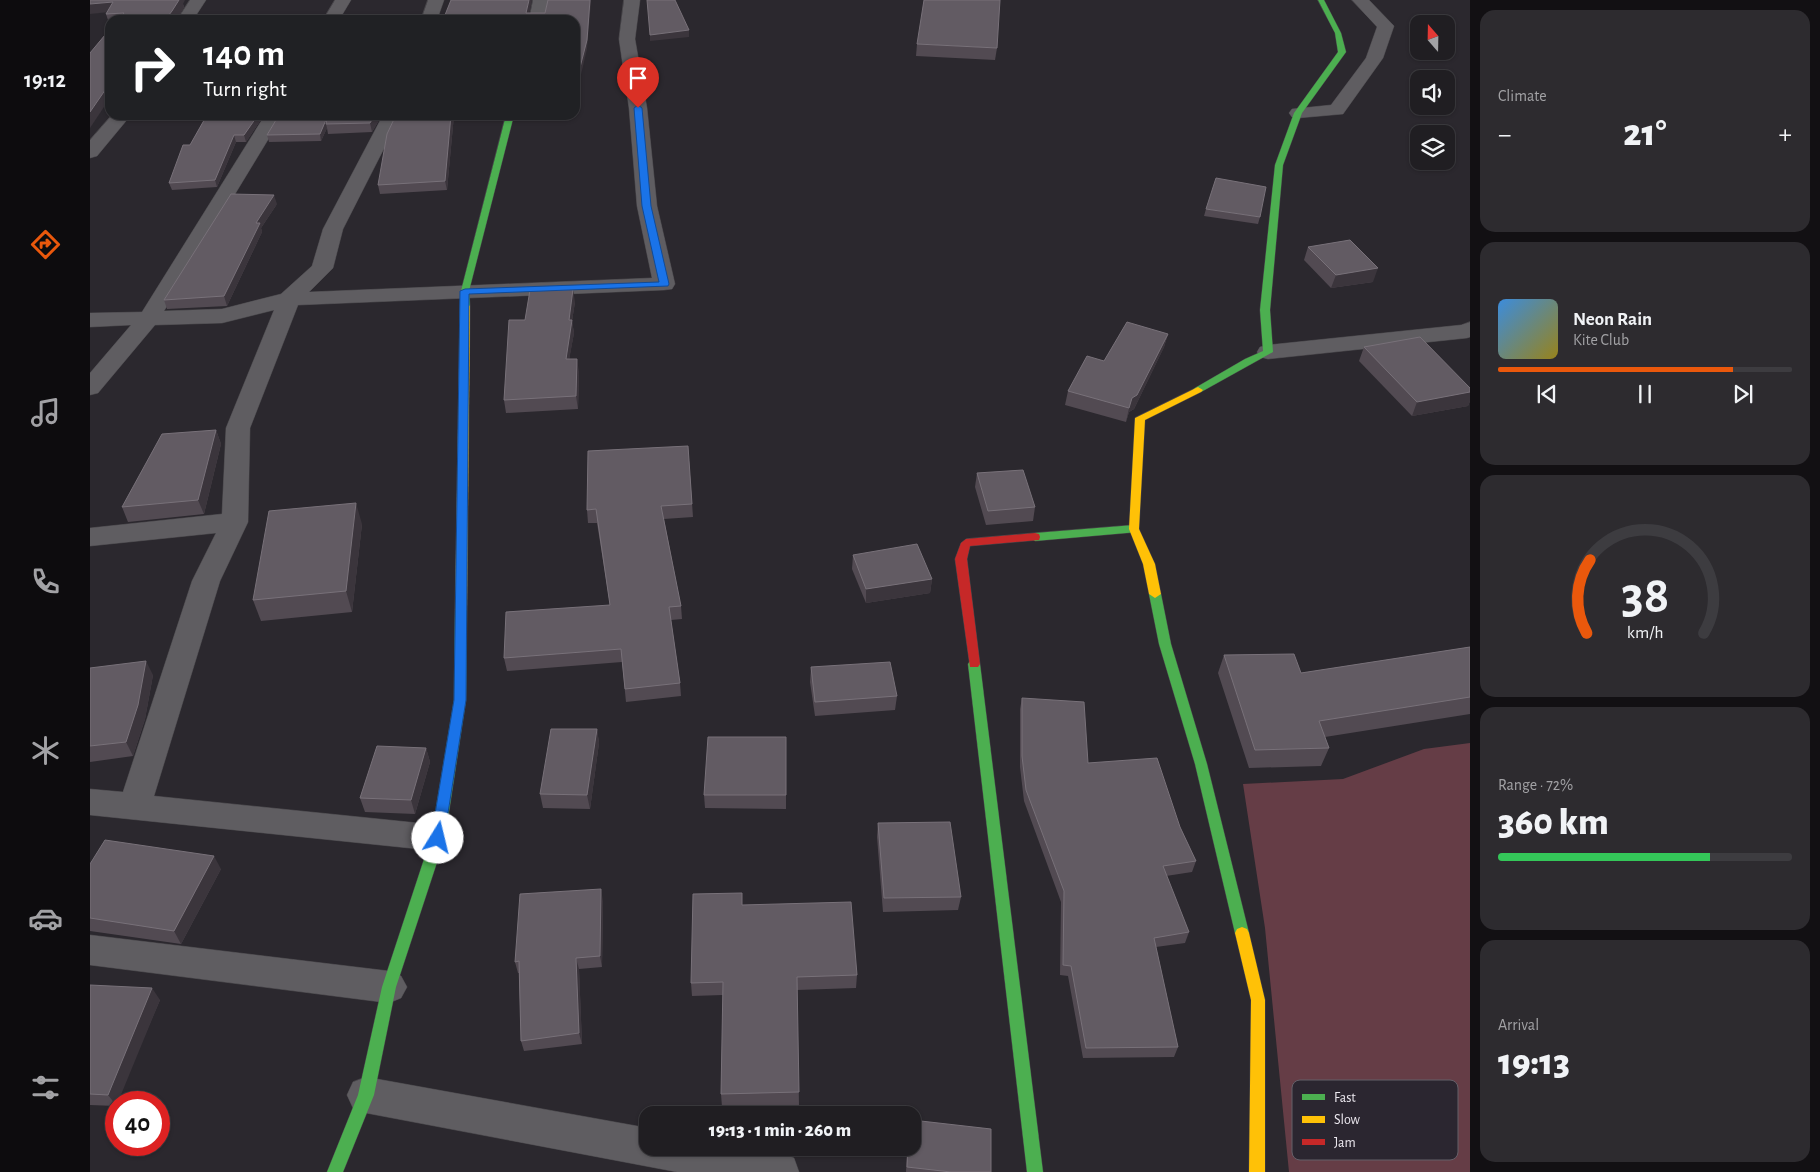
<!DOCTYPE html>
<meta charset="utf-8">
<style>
:root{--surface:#201e22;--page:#2d2b2f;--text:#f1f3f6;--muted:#a2a2a5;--line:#3d3c40;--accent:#ea580c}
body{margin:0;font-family:"Alegreya Sans",sans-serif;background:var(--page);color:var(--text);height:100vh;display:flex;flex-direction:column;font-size:19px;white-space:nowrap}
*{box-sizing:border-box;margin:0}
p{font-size:16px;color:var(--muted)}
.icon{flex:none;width:28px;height:28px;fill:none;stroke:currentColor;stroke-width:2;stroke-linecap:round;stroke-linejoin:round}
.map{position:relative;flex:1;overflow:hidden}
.panel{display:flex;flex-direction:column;gap:10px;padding:10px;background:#121013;width:350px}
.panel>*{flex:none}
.top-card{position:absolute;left:15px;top:15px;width:475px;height:105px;border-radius:15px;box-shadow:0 1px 4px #0004,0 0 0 1px var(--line);background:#202124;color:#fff;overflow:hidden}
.needle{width:32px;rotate:340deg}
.fabs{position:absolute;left:1320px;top:15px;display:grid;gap:10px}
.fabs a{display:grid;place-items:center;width:45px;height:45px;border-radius:10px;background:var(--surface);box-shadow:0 1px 4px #0004,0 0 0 1px var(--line);font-size:25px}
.speed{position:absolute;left:15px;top:1091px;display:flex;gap:10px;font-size:25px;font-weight:700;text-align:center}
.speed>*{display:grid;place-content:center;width:65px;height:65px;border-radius:50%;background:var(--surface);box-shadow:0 1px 4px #0004,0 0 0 1px var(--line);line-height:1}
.speed .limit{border:8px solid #d22;background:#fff;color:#111}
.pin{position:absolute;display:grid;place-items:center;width:42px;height:42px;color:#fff;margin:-51px -21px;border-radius:50% 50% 50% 0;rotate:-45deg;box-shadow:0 0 5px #0007}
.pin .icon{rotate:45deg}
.me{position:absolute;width:55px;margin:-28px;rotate:9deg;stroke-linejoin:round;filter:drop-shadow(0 0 4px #0008)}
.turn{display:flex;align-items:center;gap:18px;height:105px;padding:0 15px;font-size:22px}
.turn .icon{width:65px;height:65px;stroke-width:2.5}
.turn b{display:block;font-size:35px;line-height:42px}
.big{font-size:38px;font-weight:800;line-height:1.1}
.panel .tile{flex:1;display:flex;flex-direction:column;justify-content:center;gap:8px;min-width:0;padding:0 18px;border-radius:15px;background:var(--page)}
.panel .dial{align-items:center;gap:0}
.dial svg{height:130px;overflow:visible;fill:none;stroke:var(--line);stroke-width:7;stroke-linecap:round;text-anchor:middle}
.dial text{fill:var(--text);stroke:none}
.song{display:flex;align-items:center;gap:15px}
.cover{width:60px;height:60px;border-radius:8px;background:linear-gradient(135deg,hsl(210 70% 55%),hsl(50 70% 35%))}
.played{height:5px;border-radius:2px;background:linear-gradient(90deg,var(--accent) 80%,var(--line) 80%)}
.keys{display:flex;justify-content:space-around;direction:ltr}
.heat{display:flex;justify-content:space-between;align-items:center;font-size:28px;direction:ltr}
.charge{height:8px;border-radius:4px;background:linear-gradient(90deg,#34c759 72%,var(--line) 0)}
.trip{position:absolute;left:549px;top:1106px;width:282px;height:50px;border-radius:15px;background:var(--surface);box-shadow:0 1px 4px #0004,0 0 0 1px var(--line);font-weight:800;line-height:50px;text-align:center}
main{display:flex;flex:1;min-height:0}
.dock{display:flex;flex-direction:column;width:90px;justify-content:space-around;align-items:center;background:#0d0c0e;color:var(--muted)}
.dock .icon{width:35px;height:35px}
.dock .active{color:var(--accent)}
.dock b{font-size:22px;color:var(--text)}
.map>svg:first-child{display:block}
</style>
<main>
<nav class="dock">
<b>19:12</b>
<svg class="icon active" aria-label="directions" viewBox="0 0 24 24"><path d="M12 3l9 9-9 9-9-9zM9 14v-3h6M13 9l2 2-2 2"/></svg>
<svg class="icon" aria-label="music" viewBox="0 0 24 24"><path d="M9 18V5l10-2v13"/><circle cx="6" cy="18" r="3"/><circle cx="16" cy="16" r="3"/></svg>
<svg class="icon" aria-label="phone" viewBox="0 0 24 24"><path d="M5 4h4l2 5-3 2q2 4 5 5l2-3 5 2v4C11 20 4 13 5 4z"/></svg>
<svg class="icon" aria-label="climate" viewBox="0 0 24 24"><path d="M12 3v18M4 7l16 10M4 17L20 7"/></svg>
<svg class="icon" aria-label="car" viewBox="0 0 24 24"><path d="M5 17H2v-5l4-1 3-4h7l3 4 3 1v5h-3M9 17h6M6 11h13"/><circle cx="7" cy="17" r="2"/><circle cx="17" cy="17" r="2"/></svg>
<svg class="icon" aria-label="filters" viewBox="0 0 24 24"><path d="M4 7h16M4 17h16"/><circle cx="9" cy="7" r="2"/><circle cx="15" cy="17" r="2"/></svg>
</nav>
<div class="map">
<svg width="1380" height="1172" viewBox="0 0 1380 1172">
<rect width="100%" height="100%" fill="#2b282e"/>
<path fill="#653d46" d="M1380,743V1172H1199L1175,928L1153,784L1253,779L1334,749Z"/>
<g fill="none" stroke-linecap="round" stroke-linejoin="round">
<defs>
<g id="street">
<path d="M100,0H116L103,20H87Z"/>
<path d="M245,0H261L249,20H233Z"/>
<path d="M338,0H354L347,20H331Z"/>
<path d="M443,0H459L455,20H439Z"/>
<path d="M534,0H550L545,39L557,108L567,206L585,284L582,289L574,290L208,305L160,428L158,522L130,581L64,796L348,825L359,828L364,838L359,848L348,851L0,815V789L33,792L102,581L126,533L0,546V528L132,514L136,428L184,310L132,323L65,325L8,393L0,395V373L41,325L0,327V313L52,312L175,115H193L74,311L132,309L191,294L222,266L233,229L293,115H311L253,229L243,268L219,292L562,278L547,206L539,108L529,39Z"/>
<path d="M1262,0H1279L1304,26L1293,58L1253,114L1208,118L1202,117L1199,113L1202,109L1241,105L1276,58L1287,27Z"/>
<path d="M22,115H41L7,156L0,158V140Z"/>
<path d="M1380,322V337L1377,338L1178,359L1170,357L1167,352L1170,347L1178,345L1371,325Z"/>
<path d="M0,935L299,971L311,976L317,987L311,998L299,1003L0,965Z"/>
<path d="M276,1077L558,1128V1148C604,1148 660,1140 704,1158L709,1172H587L276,1113L263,1108L257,1095L263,1082Z"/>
</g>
<g id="fast">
<path d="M1228,0H1234L1251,33L1256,52L1212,113L1193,165L1180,310L1183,352L1111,392H1105L1103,390L1105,388L1155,359L1173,351L1170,310L1185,165L1204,113L1248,52L1245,33Z"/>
<path d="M416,115H424L379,291L380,306L375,309L370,306L371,291Z"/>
<path d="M1044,525L1048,526L1049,529L1048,532L945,541L940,537L945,533Z"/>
<path d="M1065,590L1071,594L1081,644L1117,764L1159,933L1157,937L1152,939L1147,937L1145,933L1105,764L1069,644L1059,594Z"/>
<path d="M371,606L377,610L376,700L355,838L306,987L284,1095L253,1172H237L268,1095L292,987L341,838L364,700L365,610Z"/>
<path d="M884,660L888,661L890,664L953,1172H937L878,664L880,661Z"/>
</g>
<g id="slow">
<path d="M375,303L380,306L377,610L371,614L365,610L370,306Z"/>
<path d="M1108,387L1113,390L1111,392L1055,420L1049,529L1065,564L1071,594L1065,598L1059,594L1053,564L1039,529L1045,418Z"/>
<path d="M1152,927L1157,929L1159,933L1175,1000V1172H1159L1161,1000L1145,933L1147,929Z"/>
</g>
<path id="jam" d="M945,533L949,534L950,537L949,540L880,546L877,559L890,664L888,667H880L865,559L871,543L876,539Z"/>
</defs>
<use href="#street" stroke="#474549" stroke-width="1"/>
<use href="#fast" stroke="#474549" stroke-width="1"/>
<use href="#slow" stroke="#474549" stroke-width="1"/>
<use href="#jam" stroke="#474549" stroke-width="1"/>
<use href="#street" fill="#5f5d61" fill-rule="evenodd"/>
<use href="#fast" fill="#4caf50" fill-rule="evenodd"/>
<use href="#slow" fill="#ffc107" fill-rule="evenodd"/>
<use href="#jam" fill="#c62828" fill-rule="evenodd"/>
</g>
<g fill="#524a52">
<path d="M93,4L94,7L86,20H20V23H19L16,14L17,12L0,14Z"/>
<path d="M827,44L907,48L905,60L826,56Z"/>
<path d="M117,115H174L156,142H146L127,187L82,190L79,183Z"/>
<path d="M189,115H292L282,132L238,134L237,128L231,141L179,142L177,135Z"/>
<path d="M364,115L357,190L290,194L288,185Z"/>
<path d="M187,204L171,228L172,232L137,306L77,309L74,300Z"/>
<path d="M1116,209L1170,217L1168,224L1114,216Z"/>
<path d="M1218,247L1283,282L1241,288L1214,260Z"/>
<path d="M485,302L482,321L484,333L479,359L489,372L488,409L416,413L414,400L435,320Z"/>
<path d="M1078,334L1074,347L1044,409L1039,412L1036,422L975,405L978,391L1014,361Z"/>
<path d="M1274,347L1380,388V401L1378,406L1322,416L1269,361Z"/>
<path d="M126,430L131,444L114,514L38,522L32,507Z"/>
<path d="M598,446L603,517L574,519L591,606L592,619L581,620L590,683L591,696L536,702L532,662L417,671L414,658L520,605L507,523H498L497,510Z"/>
<path d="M887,473L945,507L943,521L896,525L885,487Z"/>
<path d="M272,524L262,612L171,621L163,600Z"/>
<path d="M763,555L842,579L840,593L776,603L762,569Z"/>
<path d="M1380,647V714L1235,737L1239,748L1231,766L1159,768L1128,673L1134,655L1211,673Z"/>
<path d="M721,667L807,696L805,710L725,716L720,682Z"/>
<path d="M0,668L63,675L55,719L43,756L0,762Z"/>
<path d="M932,698L998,763L1090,827L1106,861L1102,872L1076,876L1099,932L1095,943L1066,947L1088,1047L1084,1057L993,1058L978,976L970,975L971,902L934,801L930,767V709Z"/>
<path d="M507,729L509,743L500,809L453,808L450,794Z"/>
<path d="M696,737V809L615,808L614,795Z"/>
<path d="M336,748L340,762L325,814L275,812L270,798Z"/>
<path d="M788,823L871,897L868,910L793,912L787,837Z"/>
<path d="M0,864L131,869L91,944L0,931Z"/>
<path d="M513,901L512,967L489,969L492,1044L434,1051L431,1041L429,973H428L425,962Z"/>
<path d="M653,905L767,975L766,988L707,990L709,1105L632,1107L631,1094L633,995L602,996L601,983Z"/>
<path d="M0,985L70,1000L26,1102V1106L0,1105Z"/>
<path d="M817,1148H822L901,1172H816Z"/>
</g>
<g fill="#3b353c">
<path d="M89,0H95L93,4L94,7L86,20H75Z"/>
<path d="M439,0H442L438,20L436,13Z"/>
<path d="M500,0H501V2L497,49L485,100V87Z"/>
<path d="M23,2L26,11L0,14V4Z"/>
<path d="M599,30V37L560,41V35Z"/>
<path d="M20,83V98L0,128V112Z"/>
<path d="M168,115H174L156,142L154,135Z"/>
<path d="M238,115H242L236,124L237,128L231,141L230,134Z"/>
<path d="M285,115H292L282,132L280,123Z"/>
<path d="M361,115H364L357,190L355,181Z"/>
<path d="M144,135L146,142L127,187L125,180Z"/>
<path d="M184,195L187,204L171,228L172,232L137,306L134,296L166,223Z"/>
<path d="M1288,268L1283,282L1241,288L1246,275Z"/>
<path d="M483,289L485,302L482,321L484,333L477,372L476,359L479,320Z"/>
<path d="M1078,334L1074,347L1044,409L1039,412L1036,422L1039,408L1042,398Z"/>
<path d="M487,359L489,372L488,409L486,396Z"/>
<path d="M1380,392V401L1378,406L1322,416L1327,402Z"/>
<path d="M126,430L131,444L114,514L108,500Z"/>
<path d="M266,503L272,524L262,612L256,591Z"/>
<path d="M842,579L840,593L776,603V589Z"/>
<path d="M56,661L63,675L55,719L43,756L36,742Z"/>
<path d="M507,729L509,743L500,809L497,795Z"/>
<path d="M336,748L340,762L325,814L321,800Z"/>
<path d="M124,856L131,869L91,944L84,931Z"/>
<path d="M511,889L513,901L512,967L510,956Z"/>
<path d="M486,958L489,969L492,1044L489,1033Z"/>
<path d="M62,988L70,1000L28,1102H26V1105L18,1095Z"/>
</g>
<g fill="#625b63" stroke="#787179">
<path d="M0,0H89L82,11L75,20H28L34,13L16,14L23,2L0,4Z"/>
<path d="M361,0H439L436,13H455L458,0H500L497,40L485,87V20H353Z"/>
<path d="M557,0H585L599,30L560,35Z"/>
<path d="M834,0H910L907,48L827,44Z"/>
<path d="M20,29V83L0,112V53Z"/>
<path d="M117,115H168L154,135H144L125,180L79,183L93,145H100Z"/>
<path d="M189,115H238L230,134L177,135Z"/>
<path d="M238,115H285L280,123L236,124Z"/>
<path d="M306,115H361L355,181L288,185L297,134Z"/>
<path d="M1126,178L1176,187L1170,217L1116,209Z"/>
<path d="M141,194L184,195L166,223H170L134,296L74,300Z"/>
<path d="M1260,240L1288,268L1246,275L1218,247Z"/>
<path d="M483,289L479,320H482L476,359H487L486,396L414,400L419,320H435L440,290Z"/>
<path d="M1037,322L1078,334L1047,395L1042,398L1039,408L978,391L997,356L1014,361Z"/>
<path d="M1330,337L1380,388V392L1327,402L1274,347Z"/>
<path d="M126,430L108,500L32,507L72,434Z"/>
<path d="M598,446L602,504L571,506L591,606L579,607L590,683L535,689L531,649L414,658L416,612L520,605L506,509L497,510L498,451Z"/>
<path d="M933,470L945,507L898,511L887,473Z"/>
<path d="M266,503L256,591L163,600L179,511Z"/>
<path d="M827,544L842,579L776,589L763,555Z"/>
<path d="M1380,647V697L1229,721L1239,748L1165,750L1134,655L1204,654L1211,673Z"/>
<path d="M56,661L48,705L36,742L0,746V668Z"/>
<path d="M800,662L807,696L725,702L721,667Z"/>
<path d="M932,698L994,702L998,763L1067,758L1090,827L1106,861L1073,866L1099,932L1064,938L1088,1047L996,1048L981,966L973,965L974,891L936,790L932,756Z"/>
<path d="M461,729H507L497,795L450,794Z"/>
<path d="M618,737H696V795H614Z"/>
<path d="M287,746L336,748L321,800L270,798Z"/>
<path d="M860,822L871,897L794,898L788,823Z"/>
<path d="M15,840L124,856L84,931L0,918V864Z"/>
<path d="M511,889L510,956L486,958L489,1033L431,1041L429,961L425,962L430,894Z"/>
<path d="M652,893V905L761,902L767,975L707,977L709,1092L631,1094L633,982L601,983L603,894Z"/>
<path d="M0,985L62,988L18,1095L0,1094Z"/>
<path d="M822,1120L901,1129V1172H861L817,1167L818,1148H822Z"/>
</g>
<path fill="#1a73e8" stroke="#114b97" d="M548,105L552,108L561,206L579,284L578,286L379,294L376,700L354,838L352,842L348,844L343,842L341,838L364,700L370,291L375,289L569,282L552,206L544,108Z"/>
<rect x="1202" y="1080" width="166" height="80" rx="8" fill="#2b2630" stroke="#656069" stroke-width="1"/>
<rect x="1212" y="1094" width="23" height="6" fill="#4caf50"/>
<rect x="1212" y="1116" width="23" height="7" fill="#ffc107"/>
<rect x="1212" y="1139" width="23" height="6" fill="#c62828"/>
<g font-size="14" fill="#ece8ef">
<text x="1244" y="1102">Fast</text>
<text x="1244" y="1124">Slow</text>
<text x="1244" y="1147">Jam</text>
</g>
</svg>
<div class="fabs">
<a><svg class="needle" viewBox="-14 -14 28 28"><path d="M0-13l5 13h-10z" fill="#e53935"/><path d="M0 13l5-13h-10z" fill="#a2a2a5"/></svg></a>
<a><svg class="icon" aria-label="sound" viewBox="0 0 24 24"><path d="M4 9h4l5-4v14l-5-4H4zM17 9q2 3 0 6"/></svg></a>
<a><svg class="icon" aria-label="layers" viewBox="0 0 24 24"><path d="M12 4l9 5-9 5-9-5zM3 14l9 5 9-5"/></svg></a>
</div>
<div class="speed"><div class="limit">40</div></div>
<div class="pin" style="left:548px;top:108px;background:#d93025"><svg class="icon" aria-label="arrive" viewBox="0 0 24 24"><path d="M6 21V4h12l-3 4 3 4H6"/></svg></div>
<svg class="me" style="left:348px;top:838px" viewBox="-20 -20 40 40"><circle r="19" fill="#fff"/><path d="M0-13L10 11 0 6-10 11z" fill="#1a73e8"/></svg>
<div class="trip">19:13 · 1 min · 260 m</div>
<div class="top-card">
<div class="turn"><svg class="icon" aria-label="right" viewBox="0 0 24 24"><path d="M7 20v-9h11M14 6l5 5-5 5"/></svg><div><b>140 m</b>Turn right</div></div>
</div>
</div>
<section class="panel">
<div class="tile"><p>Climate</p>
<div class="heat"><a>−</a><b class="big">21°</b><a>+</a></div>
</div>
<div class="tile">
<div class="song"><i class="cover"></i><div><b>Neon Rain</b><p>Kite Club</p></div></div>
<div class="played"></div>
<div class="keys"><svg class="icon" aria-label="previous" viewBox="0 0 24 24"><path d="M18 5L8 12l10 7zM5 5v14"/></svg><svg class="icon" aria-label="pause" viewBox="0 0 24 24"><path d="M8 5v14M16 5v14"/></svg><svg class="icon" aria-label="next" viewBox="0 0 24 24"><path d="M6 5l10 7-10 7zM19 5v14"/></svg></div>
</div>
<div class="tile dial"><svg viewBox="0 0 100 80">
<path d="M14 69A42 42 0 1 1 86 69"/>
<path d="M14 69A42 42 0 0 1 16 24" stroke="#ea580c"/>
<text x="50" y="56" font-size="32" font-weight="700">38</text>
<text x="50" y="72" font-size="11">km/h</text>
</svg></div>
<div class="tile"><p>Range · 72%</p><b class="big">360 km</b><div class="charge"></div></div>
<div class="tile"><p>Arrival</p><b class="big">19:13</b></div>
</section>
</main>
